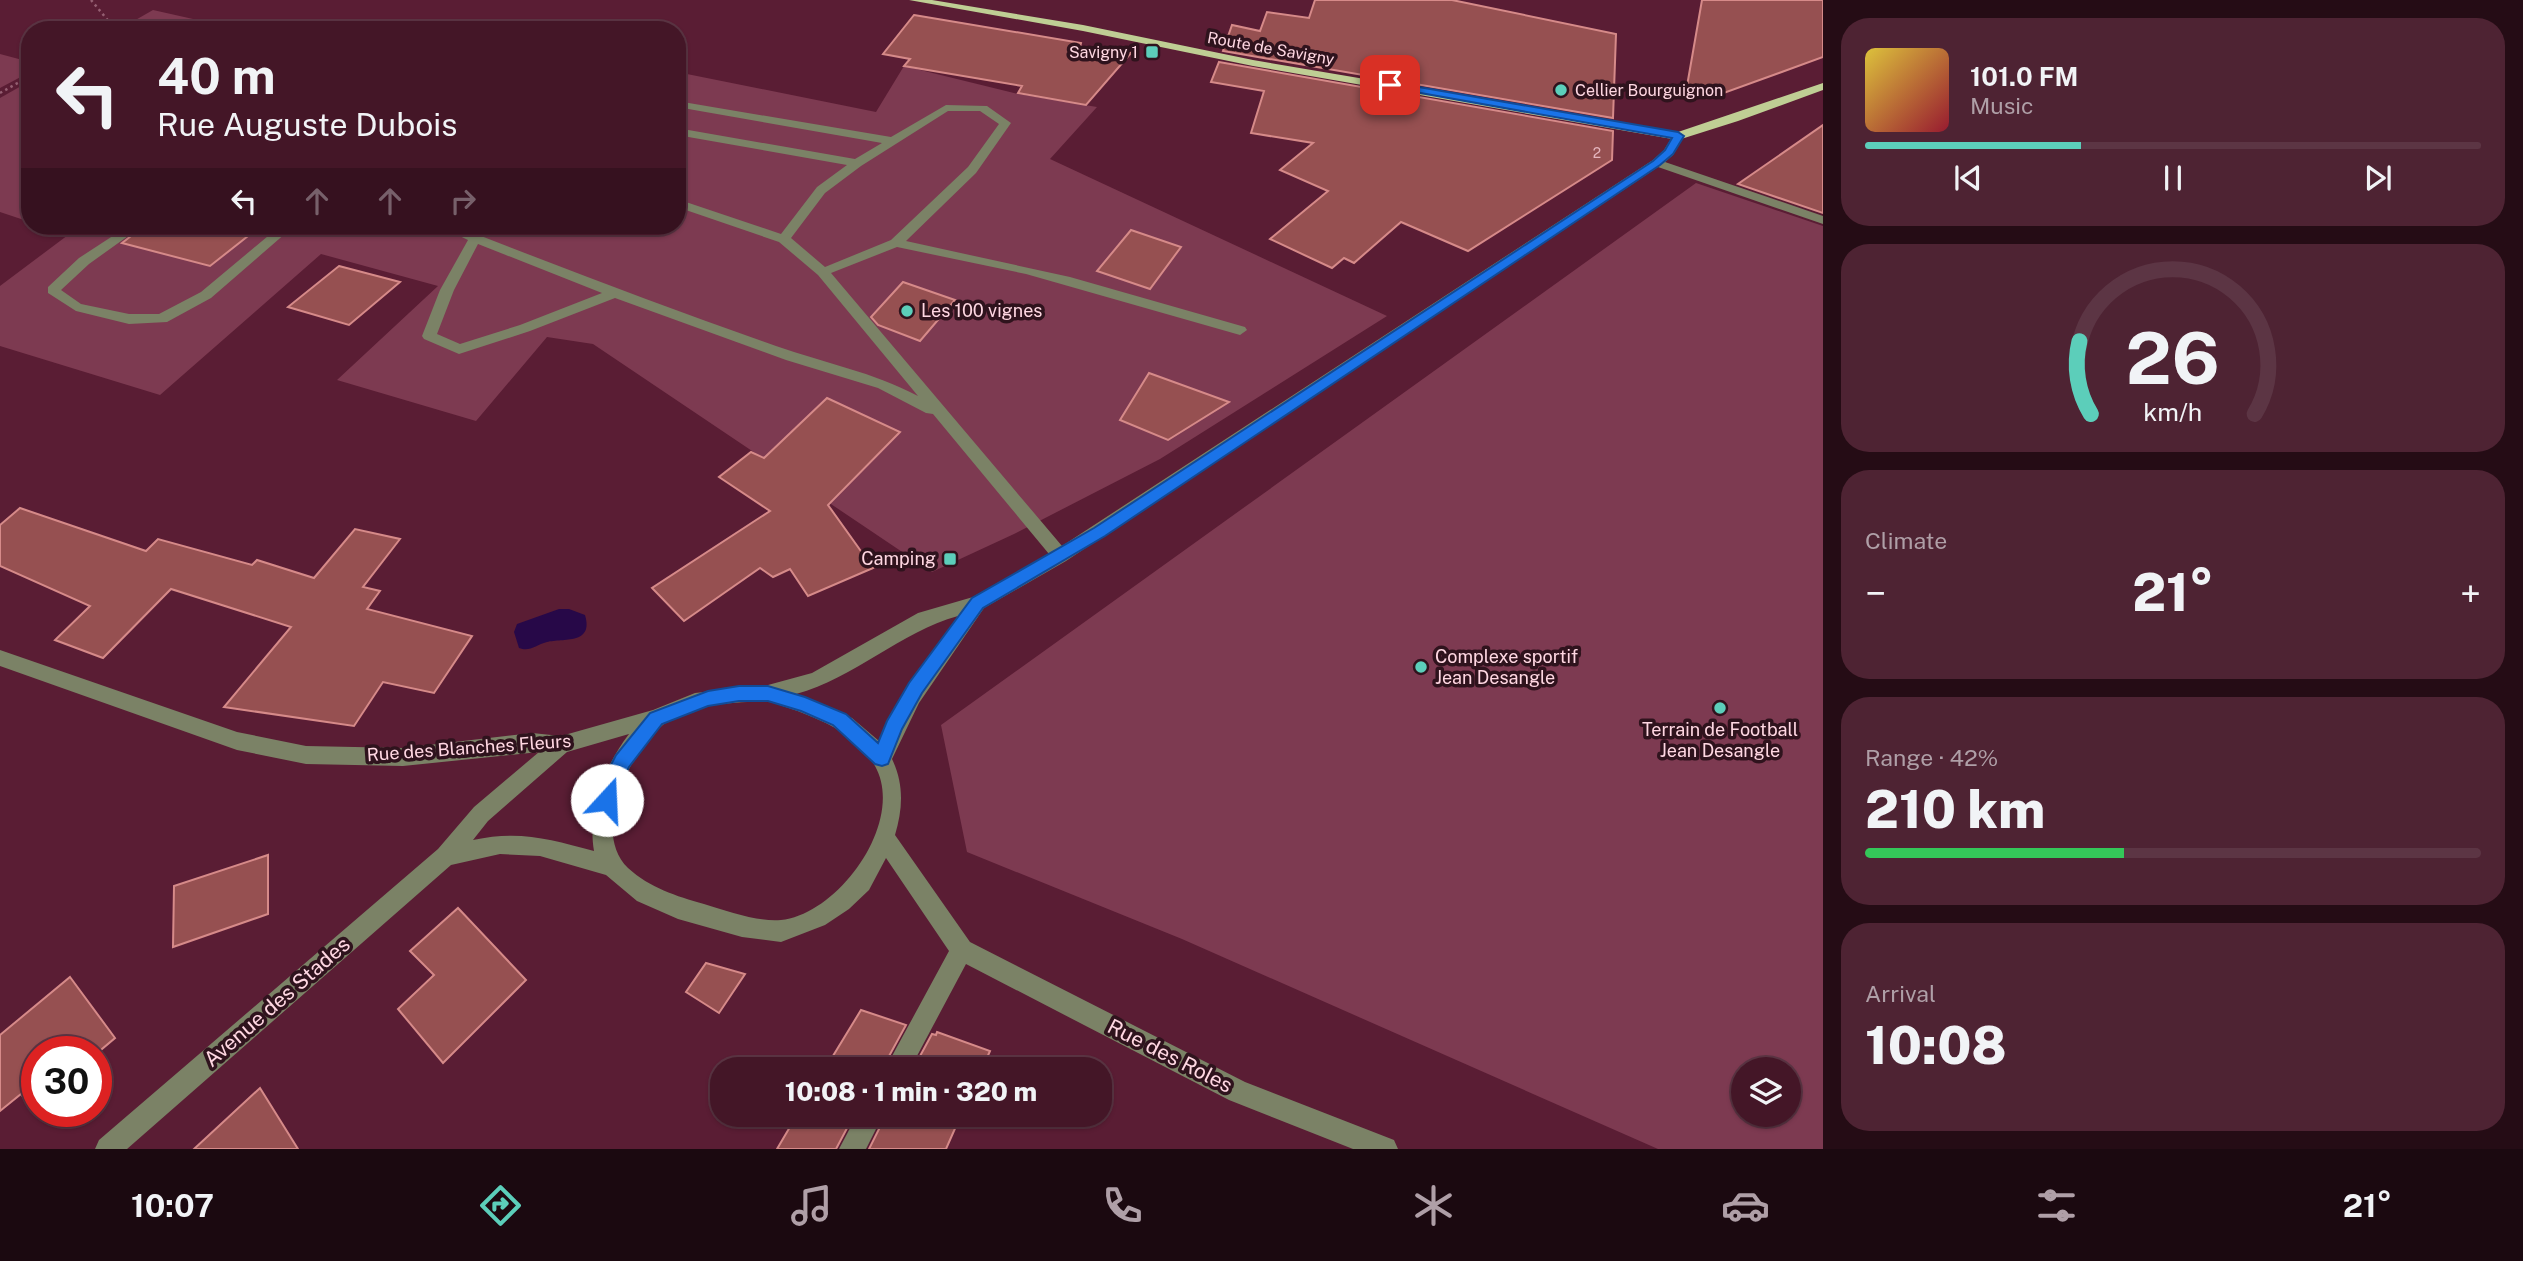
<!DOCTYPE html>
<meta charset="utf-8">
<style>
:root{--surface:#441627;--page:#4e2333;--text:#f1f3f6;--muted:#af9fa7;--line:#5c3544;--accent:#5cceba}
body{margin:0;font-family:"Public Sans",sans-serif;background:var(--page);color:var(--text);height:100vh;display:flex;flex-direction:column;font-size:26px;white-space:nowrap}
*{box-sizing:border-box;margin:0}
p{font-size:23px;color:var(--muted)}
.icon{flex:none;width:38px;height:38px;fill:none;stroke:currentColor;stroke-width:2;stroke-linecap:round;stroke-linejoin:round}
.map{position:relative;flex:1;overflow:hidden}
.panel{display:flex;flex-direction:column;gap:18px;padding:18px;background:#250c15;width:700px}
.panel>*{flex:none}
.top-card{position:absolute;left:21px;top:21px;width:665px;height:214px;border-radius:28px;box-shadow:0 2px 5px #0004,0 0 0 2px var(--line);background:#441627;color:var(--text);overflow:hidden}
.tools{position:absolute;left:1731px;top:1057px;display:grid;gap:14px}
.tools a{display:grid;place-items:center;width:70px;height:70px;border-radius:50%;background:var(--surface);box-shadow:0 2px 5px #0004,0 0 0 2px var(--line);font-size:35px}
.speed{position:absolute;left:21px;top:1036px;display:flex;gap:14px;font-size:35px;font-weight:700;text-align:center}
.speed>*{display:grid;place-content:center;width:91px;height:91px;border-radius:50%;background:var(--surface);box-shadow:0 2px 5px #0004,0 0 0 2px var(--line);line-height:1}
.speed .limit{border:10px solid #d22;background:#fff;color:#111}
.pin{position:absolute;display:grid;place-items:center;width:60px;height:60px;color:#fff;margin:-30px;border-radius:14px;box-shadow:0 4px 10px #0006}
.me{position:absolute;width:77px;margin:-38px;rotate:20deg;stroke-linejoin:round;filter:drop-shadow(0 0 5px #0008)}
.turn{display:flex;align-items:center;gap:24px;height:147px;padding:0 21px;font-size:32px}
.turn .icon{width:91px;height:91px;stroke-width:2.5}
.turn b{display:block;font-size:49px;line-height:60px}
.lanes{display:flex;align-items:center;height:66px;padding:0 21px;background:#0003;justify-content:center;gap:35px;direction:ltr}
.lanes .off{opacity:.35}
.big{font-size:52px;font-weight:800;line-height:1.1}
.panel .widget{flex:1;display:flex;flex-direction:column;justify-content:center;gap:10px;min-width:0;padding:0 24px;border-radius:28px;background:var(--page)}
.panel .dial{align-items:center;gap:0}
.dial svg{height:182px;overflow:visible;fill:none;stroke:var(--line);stroke-width:7;stroke-linecap:round;text-anchor:middle}
.dial text{fill:var(--text);stroke:none}
.song{display:flex;align-items:center;gap:21px}
.cover{width:84px;height:84px;border-radius:10px;background:linear-gradient(135deg,hsl(50 70% 55%),hsl(350 70% 35%))}
.played{height:7px;border-radius:4px;background:linear-gradient(90deg,var(--accent) 35%,var(--line) 35%)}
.keys{display:flex;justify-content:space-around;direction:ltr}
.heat{display:flex;justify-content:space-between;align-items:center;font-size:38px;direction:ltr}
.charge{height:10px;border-radius:5px;background:linear-gradient(90deg,#34c759 42%,var(--line) 0)}
.trip{position:absolute;left:710px;top:1057px;width:402px;height:70px;border-radius:28px;background:var(--surface);box-shadow:0 2px 5px #0004,0 0 0 2px var(--line);font-weight:800;line-height:70px;text-align:center}
.menu{display:flex;height:112px;justify-content:space-around;align-items:center;background:#1b0910;color:var(--muted)}
.menu .icon{width:49px;height:49px}
.menu .on{color:var(--accent)}
.menu b{font-size:32px;color:var(--text)}
main{display:flex;flex:1;min-height:0}
.map>svg:first-child{display:block}
</style>
<main>
<div class="map">
<svg width="1823" height="1149" viewBox="0 0 1823 1149">
<rect width="100%" height="100%" fill="#5a1d34"/>
<g fill="#7d3a51" fill-rule="evenodd">
<path d="M153,10L242,30H118Z"/>
<path d="M0,54L30,62V72L0,88Z"/>
<path d="M904,66L1018,94L1097,107L1050,159L1387,316L1160,459L1014,534L932,572L593,344L547,337L476,421L337,380L438,286L321,254L160,395L0,346V286L68,235L41,226H677V72L876,112Z"/>
<path d="M30,81V222L0,212V98Z"/>
<path d="M1696,183L1823,226V1149H1658L1182,939L967,852L941,725ZM1788,1069V1115H1743V1069Z"/>
</g>
<path fill="#270848" d="M559,609H569L585,615C594,645 563,638 547,642C536,645 530,652 519,648L514,632L517,624Z"/>
<g fill="#965051" stroke="#d68a89" stroke-width="2">
<path d="M1315,0H1452L1616,34L1613,118L1223,51L1232,25L1260,31L1267,12L1309,18Z"/>
<path d="M1702,0H1823V57L1721,94L1687,86Z"/>
<path d="M914,15L1081,43L1080,47L1131,53L1086,105L1018,93L1022,86L904,66L910,59L883,54Z"/>
<path d="M1219,62L1613,131L1612,160L1468,251L1401,222L1354,263L1344,258L1332,268L1270,239L1328,191L1280,170L1313,143L1251,133L1264,91L1211,82Z"/>
<path d="M1823,125V213L1738,184Z"/>
<path d="M144,226H205L248,236L210,266L122,243Z"/>
<path d="M1131,230L1181,247L1150,289L1097,271Z"/>
<path d="M339,266L400,282L349,325L288,307Z"/>
<path d="M903,282L955,300L920,341L878,325L871,317Z"/>
<path d="M1149,373L1229,402L1168,440L1120,420Z"/>
<path d="M827,398L900,432L828,505L873,568L808,596L790,569L773,577L760,568L684,621L652,588L770,511L719,477L751,452L764,458Z"/>
<path d="M20,508L146,551L158,539L252,565L257,560L314,578L355,529L400,539L363,587L380,591L367,609L472,636L434,693L383,682L354,726L224,707L291,627L171,589L103,658L55,640L90,606L0,566V525Z"/>
<path d="M268,855V914L173,947L174,886Z"/>
<path d="M458,908L526,980L443,1063L398,1009L434,975L410,951Z"/>
<path d="M706,963L745,974L719,1013L686,992Z"/>
<path d="M70,977L115,1038L96,1054V1052H37V1105L31,1109L21,1094L0,1111V1035Z"/>
<path d="M861,1010L906,1025L882,1069H825Z"/>
<path d="M937,1032L990,1051L982,1069H913L932,1034L936,1035Z"/>
<path d="M260,1088L298,1149H194Z"/>
<path d="M797,1115H854L836,1149H777Z"/>
<path d="M886,1115H961L946,1149H869Z"/>
</g>
<g fill="none" stroke-linecap="round" stroke-linejoin="round">
<g stroke="#955f72" stroke-width="2.5" stroke-dasharray="2.5 3.5" stroke-linecap="butt">
<path d="M91,0L111,24L102,30"/>
<path d="M0,93L30,76"/>
</g>
<g fill="#7b8266" fill-rule="evenodd">
<path d="M677,101L891,137L946,105L987,106L1011,123L976,173L906,241L1070,277L1245,327L1247,330L1240,335L1026,274L897,247L831,273L1062,546L1653,160L1664,150L1674,134L1684,136L1673,155L1665,162L1823,216V224L1658,167L1066,561L984,608L919,703L892,759C904,784 903,808 895,835L970,942L1245,1082L1394,1140L1398,1149H1353L1229,1100L966,964L910,1069H885L949,951L886,858L869,890L849,909L825,925L781,942L742,937L678,919L637,901L606,875L540,856L500,854L451,865L127,1149H95L99,1140L438,849L474,807L539,752L403,766L306,764L237,750L0,666V650L237,732L306,746L403,748L532,733L561,736L653,710L695,693L768,685L812,673L918,613L973,597L1049,554L933,414L926,413L878,388L786,360L615,298L530,331L459,354L424,339L422,336L440,290L468,240L439,226H456C562,268 668,308 776,346C824,363 873,372 918,396L818,275L779,242L677,207V199L781,234L817,187L847,165L677,135V128L855,159L882,143L677,107ZM948,111H980L999,124L968,167L891,240L825,267L791,238L825,193L861,166ZM478,244L602,293L520,325L460,344L437,334L454,290ZM958,616L906,691L879,741L852,718L796,694C855,678 900,632 958,616ZM768,701C807,714 853,728 875,766C906,821 839,914 781,920C756,922 728,911 704,904C676,896 650,888 628,868C588,830 634,740 674,717C702,703 738,702 768,701ZM629,734C604,767 587,810 594,851C550,839 519,830 473,840L488,821L567,752Z"/>
<path d="M128,226H142L89,264L61,290L81,304L129,314H159L201,292L280,226H294L211,298L167,322L129,324L76,311L48,293V287L79,258Z"/>
<path d="M857,1115H883L866,1149H839Z"/>
</g>
<path fill="#bfce94" fill-rule="evenodd" d="M909,0H932L1083,25L1253,60L1678,132L1823,83V90L1738,121L1678,140L1253,66L1083,31Z"/>
</g>
<path fill="#1a73e8" stroke="#114b97" stroke-width="2" d="M1390,82L1678,132L1684,136L1673,154L1660,165L1105,536L983,608L922,693L902,729L888,764L882,766L875,764L833,725L801,711L768,701H739L708,706L662,724L629,767L619,787L613,807L607,809L600,807L597,800L600,786L616,755L650,713L708,691L739,686H768L805,697L846,714L878,743L887,721L909,683L972,598L1094,528L1653,161L1665,150L1672,138L1387,87L1385,85Z"/>
<g fill="#5cceba" stroke="#2f131d" stroke-width="2.5">
<rect x="1145" y="45" width="14" height="14" rx="3.5"/>
<circle cx="1561" cy="90" r="7"/>
<circle cx="907" cy="311" r="7"/>
<rect x="943" y="552" width="14" height="14" rx="3.5"/>
<circle cx="1421" cy="667" r="7"/>
<circle cx="1720" cy="708" r="7"/>
</g>
<g text-anchor="middle" stroke-width="7" stroke-linejoin="round" paint-order="stroke">
<g font-size="14" fill="#e5b5be">
<text x="1597" y="158">2</text>
</g>
<g font-size="16" fill="#ffd7e2" stroke="#2f131d">
<text transform="translate(1271 48) rotate(10)" y="6">Route de Savigny</text>
</g>
<g font-size="16" fill="#ffd7e2" stroke="#2f131d" text-anchor="end">
<text x="1138" y="58">Savigny 1</text>
<text x="1575" y="96" text-anchor="start">Cellier Bourguignon</text>
</g>
<g font-size="18" fill="#ffd7e2" stroke="#2f131d" text-anchor="start">
<text x="921" y="317">Les 100 vignes</text>
<text x="936" y="565" text-anchor="end">Camping</text>
<text x="1435" y="663">Complexe sportif<tspan x="1435" dy="21">Jean Desangle</tspan></text>
<text x="1720" y="736" text-anchor="middle">Terrain de Football<tspan x="1720" dy="21">Jean Desangle</tspan></text>
</g>
<g font-size="18" fill="#ffd7e2" stroke="#2f131d">
<text transform="translate(469 748) rotate(-4)" y="6">Rue des Blanches Fleurs</text>
</g>
<g font-size="21" fill="#ffd7e2" stroke="#2f131d">
<text transform="translate(277 1002) rotate(-41)" y="7">Avenue des Stades</text>
<text transform="translate(1170 1056) rotate(27)" y="7">Rue des Roles</text>
</g>
</g>
</svg>
<div class="tools">
<a><svg class="icon" aria-label="layers" viewBox="0 0 24 24"><path d="M12 4l9 5-9 5-9-5zM3 14l9 5 9-5"/></svg></a>
</div>
<div class="speed"><div class="limit">30</div></div>
<div class="pin" style="left:1390px;top:85px;background:#d93025"><svg class="icon" aria-label="arrive" viewBox="0 0 24 24"><path d="M6 21V4h12l-3 4 3 4H6"/></svg></div>
<svg class="me" style="left:607px;top:800px" viewBox="-20 -20 40 40"><circle r="19" fill="#fff"/><path d="M0-13L10 11 0 6-10 11z" fill="#1a73e8"/></svg>
<div class="trip">10:08 · 1 min · 320 m</div>
<div class="top-card">
<div class="turn"><svg class="icon" aria-label="left" viewBox="0 0 24 24"><path d="M17 20v-9H6M10 6l-5 5 5 5"/></svg><div><b>40 m</b>Rue Auguste Dubois</div></div>
<div class="lanes"><svg class="icon" aria-label="left" viewBox="0 0 24 24"><path d="M17 20v-9H6M10 6l-5 5 5 5"/></svg><svg class="icon off" aria-label="ahead" viewBox="0 0 24 24"><path d="M12 20V5M6 11l6-6 6 6"/></svg><svg class="icon off" aria-label="ahead" viewBox="0 0 24 24"><path d="M12 20V5M6 11l6-6 6 6"/></svg><svg class="icon off" aria-label="right" viewBox="0 0 24 24"><path d="M7 20v-9h11M14 6l5 5-5 5"/></svg></div>
</div>
</div>
<section class="panel">
<div class="widget">
<div class="song"><i class="cover"></i><div><b>101.0 FM</b><p>Music</p></div></div>
<div class="played"></div>
<div class="keys"><svg class="icon" aria-label="previous" viewBox="0 0 24 24"><path d="M18 5L8 12l10 7zM5 5v14"/></svg><svg class="icon" aria-label="pause" viewBox="0 0 24 24"><path d="M8 5v14M16 5v14"/></svg><svg class="icon" aria-label="next" viewBox="0 0 24 24"><path d="M6 5l10 7-10 7zM19 5v14"/></svg></div>
</div>
<div class="widget dial"><svg viewBox="0 0 100 80">
<path d="M14 69A42 42 0 1 1 86 69"/>
<path d="M14 69A42 42 0 0 1 9 37" stroke="#5cceba"/>
<text x="50" y="56" font-size="32" font-weight="700">26</text>
<text x="50" y="72" font-size="11">km/h</text>
</svg></div>
<div class="widget"><p>Climate</p>
<div class="heat"><a>−</a><b class="big">21°</b><a>+</a></div>
</div>
<div class="widget"><p>Range · 42%</p><b class="big">210 km</b><div class="charge"></div></div>
<div class="widget"><p>Arrival</p><b class="big">10:08</b></div>
</section>
</main>
<nav class="menu">
<b>10:07</b>
<svg class="icon on" aria-label="directions" viewBox="0 0 24 24"><path d="M12 3l9 9-9 9-9-9zM9 14v-3h6M13 9l2 2-2 2"/></svg>
<svg class="icon" aria-label="music" viewBox="0 0 24 24"><path d="M9 18V5l10-2v13"/><circle cx="6" cy="18" r="3"/><circle cx="16" cy="16" r="3"/></svg>
<svg class="icon" aria-label="phone" viewBox="0 0 24 24"><path d="M5 4h4l2 5-3 2q2 4 5 5l2-3 5 2v4C11 20 4 13 5 4z"/></svg>
<svg class="icon" aria-label="climate" viewBox="0 0 24 24"><path d="M12 3v18M4 7l16 10M4 17L20 7"/></svg>
<svg class="icon" aria-label="car" viewBox="0 0 24 24"><path d="M5 17H2v-5l4-1 3-4h7l3 4 3 1v5h-3M9 17h6M6 11h13"/><circle cx="7" cy="17" r="2"/><circle cx="17" cy="17" r="2"/></svg>
<svg class="icon" aria-label="filters" viewBox="0 0 24 24"><path d="M4 7h16M4 17h16"/><circle cx="9" cy="7" r="2"/><circle cx="15" cy="17" r="2"/></svg>
<b>21°</b>
</nav>
